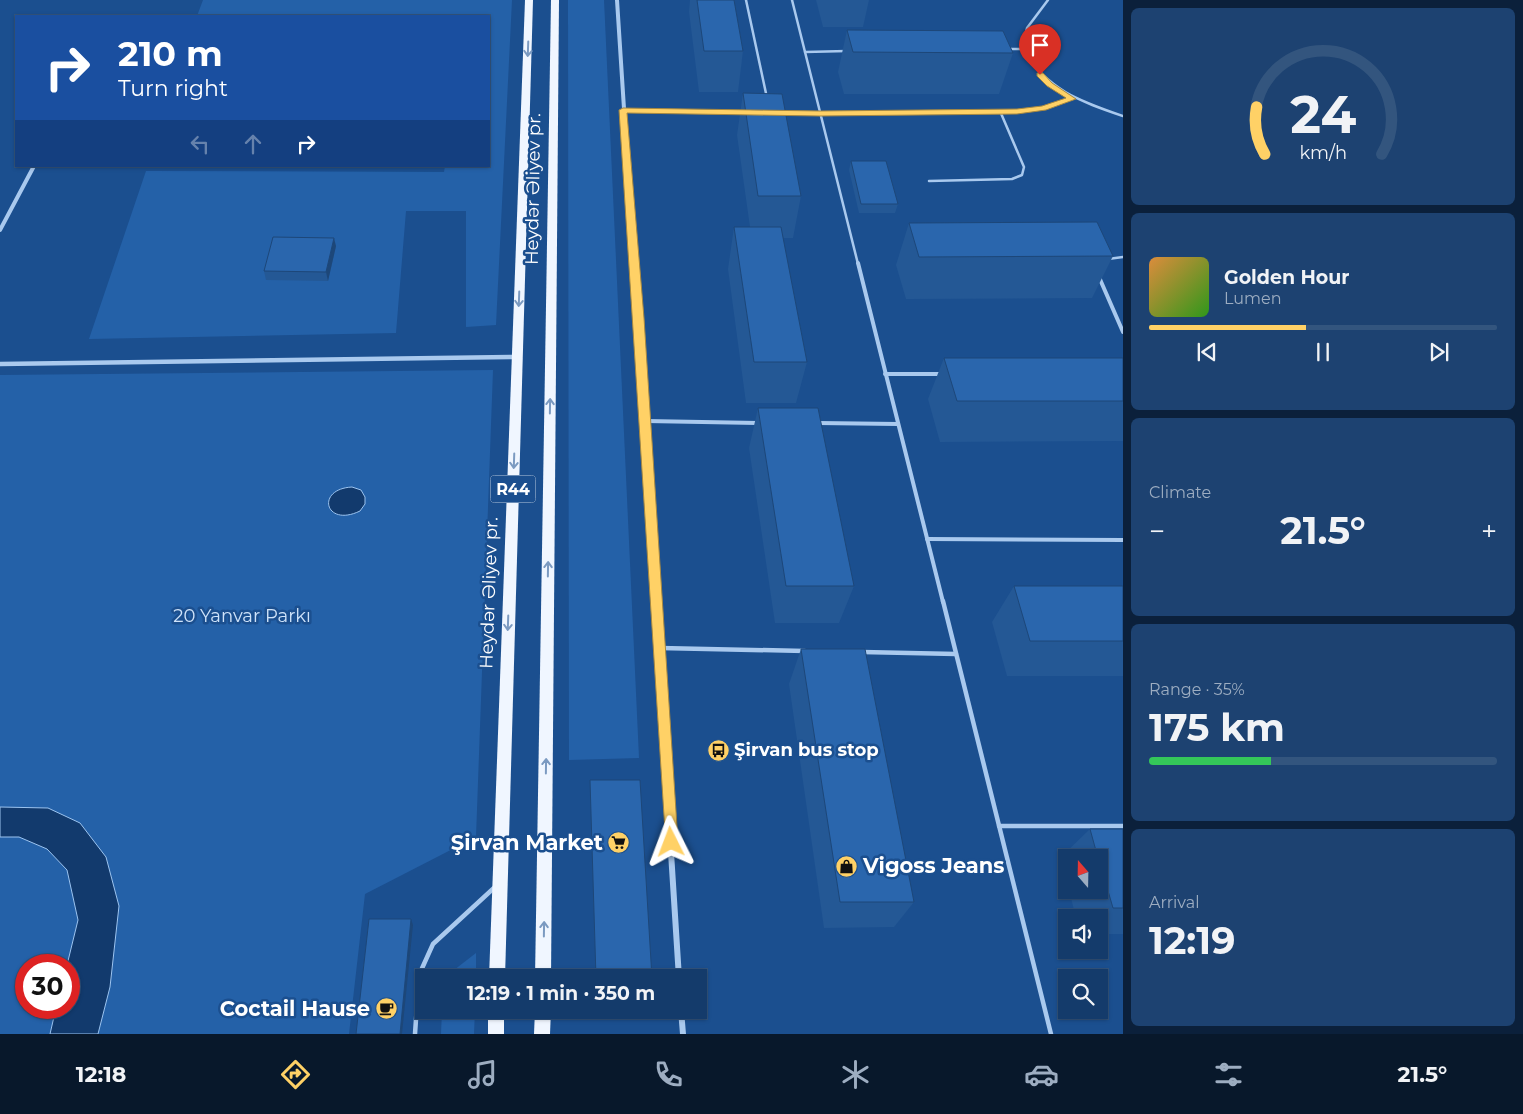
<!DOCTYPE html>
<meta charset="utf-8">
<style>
:root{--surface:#143b6b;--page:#1d4271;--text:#f1f3f6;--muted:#9dadc1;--line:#33557e;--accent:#ffd166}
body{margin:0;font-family:Montserrat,sans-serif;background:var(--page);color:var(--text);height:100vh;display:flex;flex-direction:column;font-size:19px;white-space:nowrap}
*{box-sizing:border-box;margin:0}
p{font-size:16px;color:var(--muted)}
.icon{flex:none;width:28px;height:28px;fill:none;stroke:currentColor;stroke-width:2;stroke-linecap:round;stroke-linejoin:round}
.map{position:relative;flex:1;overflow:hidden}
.panel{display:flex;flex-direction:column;gap:8px;padding:8px;background:#0b203b;width:400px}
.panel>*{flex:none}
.banner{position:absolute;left:15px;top:15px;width:475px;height:152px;border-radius:0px;box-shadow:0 1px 4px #0004,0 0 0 1px var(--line);background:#1a4fa0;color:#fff;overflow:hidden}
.needle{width:32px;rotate:340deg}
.controls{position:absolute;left:1058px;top:849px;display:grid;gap:10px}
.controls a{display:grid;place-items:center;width:50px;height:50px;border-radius:0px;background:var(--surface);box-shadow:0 1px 4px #0004,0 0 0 1px var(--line);font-size:25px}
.speed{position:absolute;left:15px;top:954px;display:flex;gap:10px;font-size:25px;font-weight:700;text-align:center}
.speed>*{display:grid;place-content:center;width:65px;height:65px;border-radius:50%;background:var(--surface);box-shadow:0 1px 4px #0004,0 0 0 1px var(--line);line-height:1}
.speed .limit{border:8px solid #d22;background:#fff;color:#111}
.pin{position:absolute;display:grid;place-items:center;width:42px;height:42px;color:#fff;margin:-51px -21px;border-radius:50% 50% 50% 0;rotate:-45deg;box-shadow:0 0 5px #0007}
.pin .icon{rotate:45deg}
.me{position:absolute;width:55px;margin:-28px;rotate:357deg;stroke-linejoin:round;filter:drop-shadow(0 0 4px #0008)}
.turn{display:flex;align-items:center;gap:18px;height:105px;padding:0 20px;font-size:22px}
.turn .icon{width:65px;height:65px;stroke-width:2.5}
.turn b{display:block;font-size:35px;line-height:42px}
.lanes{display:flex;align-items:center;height:48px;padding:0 20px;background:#0003;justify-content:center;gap:25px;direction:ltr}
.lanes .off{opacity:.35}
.big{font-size:38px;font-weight:700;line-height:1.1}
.panel .widget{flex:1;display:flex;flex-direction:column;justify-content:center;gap:8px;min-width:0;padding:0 18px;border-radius:8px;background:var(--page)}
.panel .dial{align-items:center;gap:0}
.dial svg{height:130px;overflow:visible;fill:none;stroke:var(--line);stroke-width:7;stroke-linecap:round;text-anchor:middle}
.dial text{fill:var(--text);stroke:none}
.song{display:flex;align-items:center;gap:15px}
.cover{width:60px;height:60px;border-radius:8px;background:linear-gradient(135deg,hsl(30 70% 55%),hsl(110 70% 35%))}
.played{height:5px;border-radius:2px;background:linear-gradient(90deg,var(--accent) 45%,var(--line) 45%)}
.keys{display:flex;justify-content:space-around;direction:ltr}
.heat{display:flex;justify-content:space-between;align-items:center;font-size:28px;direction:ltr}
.charge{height:8px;border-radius:4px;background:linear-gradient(90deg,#34c759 35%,var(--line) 0)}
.trip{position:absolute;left:415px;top:969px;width:292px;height:50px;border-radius:0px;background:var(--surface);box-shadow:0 1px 4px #0004,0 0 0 1px var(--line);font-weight:700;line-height:50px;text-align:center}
.tabs{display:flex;height:80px;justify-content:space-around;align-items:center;background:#08182b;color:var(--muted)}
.tabs .icon{width:35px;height:35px}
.tabs .current{color:var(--accent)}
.tabs b{font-size:22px;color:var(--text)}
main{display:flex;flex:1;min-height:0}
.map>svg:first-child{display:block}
</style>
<main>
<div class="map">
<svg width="1123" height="1034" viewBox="0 0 1123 1034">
<rect width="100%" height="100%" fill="#1b4f8f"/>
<g fill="#2461a8" fill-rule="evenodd">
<path d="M203,0H512L496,325L466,327V211H406L396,333L89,339L146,171L444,172L445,166H489V16H197Z"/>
<path d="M568,0H604L639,758L569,760Z"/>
<path d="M493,370L476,837L365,894L349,1034H0V375ZM26,965H69V1008H26Z"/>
<path d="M476,953V977H445Z"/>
<path d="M442,1010H475L474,1034H441Z"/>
</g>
<g fill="#123a6d" stroke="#9cc4f0">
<path d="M352,487L361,490L365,497V504L360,511C325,528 315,489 352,487Z"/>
<path d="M0,807L48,808L80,823L106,857L119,906L110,987L98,1034H50L56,1008H69V965H67L78,920L67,870L47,849L19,837H0Z"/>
</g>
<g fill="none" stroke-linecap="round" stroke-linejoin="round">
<g stroke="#a9c9ee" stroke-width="2.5">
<path d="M746,0L767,98"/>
<path d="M792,0L858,264"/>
<path d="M1048,0L1027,28L1022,49C1048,90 1079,101 1123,116"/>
<path d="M1006,49H1022"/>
<path d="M805,52L847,51"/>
<path d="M623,110L743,112"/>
<path d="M780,113L1017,111L1043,108L1072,99"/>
<path d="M929,181L1012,179L1022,175L1024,167L1000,111"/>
<path d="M1108,259L1123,257"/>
</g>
<g stroke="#a9c9ee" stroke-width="4">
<path d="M858,263L943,602"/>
<path d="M1099,277L1123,332"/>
<path d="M885,374H941"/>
<path d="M646,421L758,423"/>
<path d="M818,423L898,424"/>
<path d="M927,539L1123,540"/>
</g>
<g stroke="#a9c9ee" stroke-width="4.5">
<path d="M943,601L1051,1034"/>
<path d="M660,648L805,651"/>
<path d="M862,652L956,654"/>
<path d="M999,826H1123"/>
<path d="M415,1034L419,975L433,944L495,887"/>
</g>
<g stroke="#a9c9ee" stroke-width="4">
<path d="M617,0L634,264"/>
<path d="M0,230L34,166"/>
</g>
<g stroke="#a9c9ee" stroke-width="4.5">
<path d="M634,263L655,602"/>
<path d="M0,364L516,357"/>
</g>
<g stroke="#a9c9ee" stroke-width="6">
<path d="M655,601L679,978"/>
<path d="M681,1010L683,1034"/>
</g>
<g fill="#f0f6ff" fill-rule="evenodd">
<path d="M525,0H533L505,978H489Z"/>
<path d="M551,0H559L551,978H535Z"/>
<rect x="488" y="1010" width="16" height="24"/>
<path d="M535,1010H551L550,1034H534Z"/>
</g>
</g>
<g fill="#245895">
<path d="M690,0H734L743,51L738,92H699L689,12Z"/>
<path d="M816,0H869L863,27H823Z"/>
<path d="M847,30L1013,53L999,94H844L838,72Z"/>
<path d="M743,93L801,196L793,238H783L807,362L796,403H746L728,269L734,227H750L737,135Z"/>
<path d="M851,161L898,204L895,213H859L849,170Z"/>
<path d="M909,223L1113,256L1092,298L906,299L896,265Z"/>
<path d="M336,246L328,281L266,280L264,271Z"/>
<path d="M944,358H1123V441L940,442L928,399Z"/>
<path d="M758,408L854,586L839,623H775L749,448Z"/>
<path d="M1014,586H1123V676H1007L992,622Z"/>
<path d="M801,649L914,902L894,927L824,928L789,684Z"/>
<path d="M590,780L652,978H596Z"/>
<path d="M1090,829H1123V934H1099V918H1076L1069,890H1099V858H1066V880L1060,858Z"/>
</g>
<g fill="#1d4779">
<path d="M334,238L336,246L328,281L326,272Z"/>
<path d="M411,919L413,925L402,1034H400Z"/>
</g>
<g fill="#2a66ad" stroke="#1d4779">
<path d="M697,0H734L743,51H704Z"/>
<path d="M847,30L1003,31L1013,53L853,52Z"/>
<path d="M743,93L782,94L801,196H758Z"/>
<path d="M851,161H886L898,204H861Z"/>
<path d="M1097,222L1113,256L919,257L909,223Z"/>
<path d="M734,227H781L807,362H754Z"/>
<path d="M273,237L334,238L326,272L264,271Z"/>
<path d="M944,358H1123V401H957Z"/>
<path d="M758,408H818L854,586H786Z"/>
<path d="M1014,586H1123V641H1030Z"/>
<path d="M801,649H865L914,902H840Z"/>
<path d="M590,780H640L652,978H596Z"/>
<path d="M1090,829H1123V908H1113L1099,860V858H1098Z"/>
<path d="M369,919H411L400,1034H356Z"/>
</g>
<defs><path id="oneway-shaft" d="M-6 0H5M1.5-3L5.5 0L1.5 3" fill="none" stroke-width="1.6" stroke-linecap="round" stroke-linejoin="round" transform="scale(1.25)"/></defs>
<g stroke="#7b9ac1">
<use href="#oneway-shaft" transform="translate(528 49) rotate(92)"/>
<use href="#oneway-shaft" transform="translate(519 299) rotate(92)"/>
<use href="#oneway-shaft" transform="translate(550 406) rotate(-89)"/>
<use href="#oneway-shaft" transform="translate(514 461) rotate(92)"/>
<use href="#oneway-shaft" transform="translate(548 569) rotate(-89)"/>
<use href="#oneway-shaft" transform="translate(508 623) rotate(92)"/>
<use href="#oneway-shaft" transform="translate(546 766) rotate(-89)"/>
<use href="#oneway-shaft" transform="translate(544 929) rotate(-89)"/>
</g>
<path fill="#ffd166" stroke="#a68842" d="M1037,73H1043L1052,83L1076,99L1046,110L1017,114L820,116L627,113L644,318L678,842L676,847L671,849L666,847L619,110L623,108L820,111L1017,109L1042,106L1066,98L1047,86L1037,76Z"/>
<defs>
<symbol id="bus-disc" viewBox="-11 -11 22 22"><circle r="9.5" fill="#ffd166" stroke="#1b4f8f"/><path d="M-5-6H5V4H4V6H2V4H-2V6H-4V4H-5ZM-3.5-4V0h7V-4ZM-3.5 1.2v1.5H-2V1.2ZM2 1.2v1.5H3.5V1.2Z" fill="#111"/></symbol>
<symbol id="supermarket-disc" viewBox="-11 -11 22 22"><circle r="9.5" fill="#ffd166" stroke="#1b4f8f"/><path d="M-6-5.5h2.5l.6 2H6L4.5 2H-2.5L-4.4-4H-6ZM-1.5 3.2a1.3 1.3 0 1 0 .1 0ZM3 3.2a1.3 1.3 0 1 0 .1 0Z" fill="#111"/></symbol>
<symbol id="shop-disc" viewBox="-11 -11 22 22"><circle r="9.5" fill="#ffd166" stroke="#1b4f8f"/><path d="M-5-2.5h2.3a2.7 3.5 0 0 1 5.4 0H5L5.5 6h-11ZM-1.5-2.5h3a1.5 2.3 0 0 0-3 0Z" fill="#111"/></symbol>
<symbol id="cafe-disc" viewBox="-11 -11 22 22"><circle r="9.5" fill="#ffd166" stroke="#1b4f8f"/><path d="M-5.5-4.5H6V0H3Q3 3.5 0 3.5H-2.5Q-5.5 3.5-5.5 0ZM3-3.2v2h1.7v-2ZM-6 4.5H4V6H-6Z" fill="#111"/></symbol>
</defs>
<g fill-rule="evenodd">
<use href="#bus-disc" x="706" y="738" width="25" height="25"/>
<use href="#supermarket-disc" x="606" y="830" width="25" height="25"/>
<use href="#shop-disc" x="834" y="854" width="25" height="25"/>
<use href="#cafe-disc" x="374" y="996" width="25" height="25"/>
</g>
<g text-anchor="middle" stroke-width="5" stroke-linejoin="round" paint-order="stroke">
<rect fill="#1b4f8f" stroke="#bbcadd" stroke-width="1" x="490.5" y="475.5" width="45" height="27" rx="4"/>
<g font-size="16" font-weight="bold" fill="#fff">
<text x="513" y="495">R44</text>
</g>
<g font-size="18" fill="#fff" stroke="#1b4f8f">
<text transform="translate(533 189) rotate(-89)" y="6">Heydər Əliyev pr.</text>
<text transform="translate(489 593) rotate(-88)" y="6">Heydər Əliyev pr.</text>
</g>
<g font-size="18" fill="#cfe3fa" stroke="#1b4f8f">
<text x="242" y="622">20 Yanvar Parkı</text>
</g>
<g font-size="18" font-weight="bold" fill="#fff" stroke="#1b4f8f" text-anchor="start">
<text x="734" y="756">Şirvan bus stop</text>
</g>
<g font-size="21" font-weight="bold" fill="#fff" stroke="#1b4f8f" text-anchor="end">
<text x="603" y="850">Şirvan Market</text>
<text x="863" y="873" text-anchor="start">Vigoss Jeans</text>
<text x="370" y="1016">Coctail Hause</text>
</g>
</g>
</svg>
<div class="controls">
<a><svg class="needle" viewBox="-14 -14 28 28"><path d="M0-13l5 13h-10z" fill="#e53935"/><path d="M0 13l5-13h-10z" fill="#9dadc1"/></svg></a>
<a><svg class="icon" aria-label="sound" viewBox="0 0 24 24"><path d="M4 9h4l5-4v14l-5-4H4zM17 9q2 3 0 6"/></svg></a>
<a><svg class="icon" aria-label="search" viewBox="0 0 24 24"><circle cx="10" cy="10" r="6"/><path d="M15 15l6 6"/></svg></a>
</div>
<div class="speed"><div class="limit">30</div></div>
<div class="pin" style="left:1040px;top:75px;background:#d93025"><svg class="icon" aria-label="arrive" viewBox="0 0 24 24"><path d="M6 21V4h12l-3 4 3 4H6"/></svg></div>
<svg class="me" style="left:671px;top:842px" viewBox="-20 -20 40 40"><path d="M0-17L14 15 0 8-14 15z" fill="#ffd166" stroke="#fff" stroke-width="4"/></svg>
<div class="trip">12:19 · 1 min · 350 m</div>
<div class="banner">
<div class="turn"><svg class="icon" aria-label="right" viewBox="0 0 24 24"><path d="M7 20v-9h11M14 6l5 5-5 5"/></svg><div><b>210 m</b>Turn right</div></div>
<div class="lanes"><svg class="icon off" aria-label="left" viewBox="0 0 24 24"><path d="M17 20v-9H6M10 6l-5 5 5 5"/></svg><svg class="icon off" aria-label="ahead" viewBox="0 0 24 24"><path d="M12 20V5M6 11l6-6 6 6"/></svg><svg class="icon" aria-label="right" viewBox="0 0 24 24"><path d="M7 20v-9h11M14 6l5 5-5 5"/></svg></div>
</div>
</div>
<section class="panel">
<div class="widget dial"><svg viewBox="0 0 100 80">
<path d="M14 69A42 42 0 1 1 86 69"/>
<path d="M14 69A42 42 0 0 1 9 40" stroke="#ffd166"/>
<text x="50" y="56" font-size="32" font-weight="700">24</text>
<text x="50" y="72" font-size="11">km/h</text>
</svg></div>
<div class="widget">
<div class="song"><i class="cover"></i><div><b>Golden Hour</b><p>Lumen</p></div></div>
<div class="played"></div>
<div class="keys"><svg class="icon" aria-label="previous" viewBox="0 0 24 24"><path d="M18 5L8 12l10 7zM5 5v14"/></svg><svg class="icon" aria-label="pause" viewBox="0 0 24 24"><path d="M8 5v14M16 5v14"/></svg><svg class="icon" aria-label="next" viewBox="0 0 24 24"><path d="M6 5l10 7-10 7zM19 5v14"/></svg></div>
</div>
<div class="widget"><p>Climate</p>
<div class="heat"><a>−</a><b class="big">21.5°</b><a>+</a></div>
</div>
<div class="widget"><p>Range · 35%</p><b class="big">175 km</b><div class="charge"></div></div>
<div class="widget"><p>Arrival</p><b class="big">12:19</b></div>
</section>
</main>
<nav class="tabs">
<b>12:18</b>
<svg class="icon current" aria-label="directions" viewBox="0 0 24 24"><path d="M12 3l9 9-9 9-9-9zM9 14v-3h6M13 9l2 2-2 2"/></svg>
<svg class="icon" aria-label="music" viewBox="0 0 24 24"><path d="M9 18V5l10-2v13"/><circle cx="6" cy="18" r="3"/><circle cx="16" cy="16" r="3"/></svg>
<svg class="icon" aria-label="phone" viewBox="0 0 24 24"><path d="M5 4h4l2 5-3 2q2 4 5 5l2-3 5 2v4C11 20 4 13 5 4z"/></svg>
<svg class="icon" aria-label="climate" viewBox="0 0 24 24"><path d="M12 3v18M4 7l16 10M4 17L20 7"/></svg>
<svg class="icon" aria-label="car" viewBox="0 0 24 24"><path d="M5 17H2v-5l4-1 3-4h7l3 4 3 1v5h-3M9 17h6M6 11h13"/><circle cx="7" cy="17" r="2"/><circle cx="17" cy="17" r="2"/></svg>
<svg class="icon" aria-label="filters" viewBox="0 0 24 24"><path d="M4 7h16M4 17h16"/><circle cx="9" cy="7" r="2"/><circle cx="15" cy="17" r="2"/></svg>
<b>21.5°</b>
</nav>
